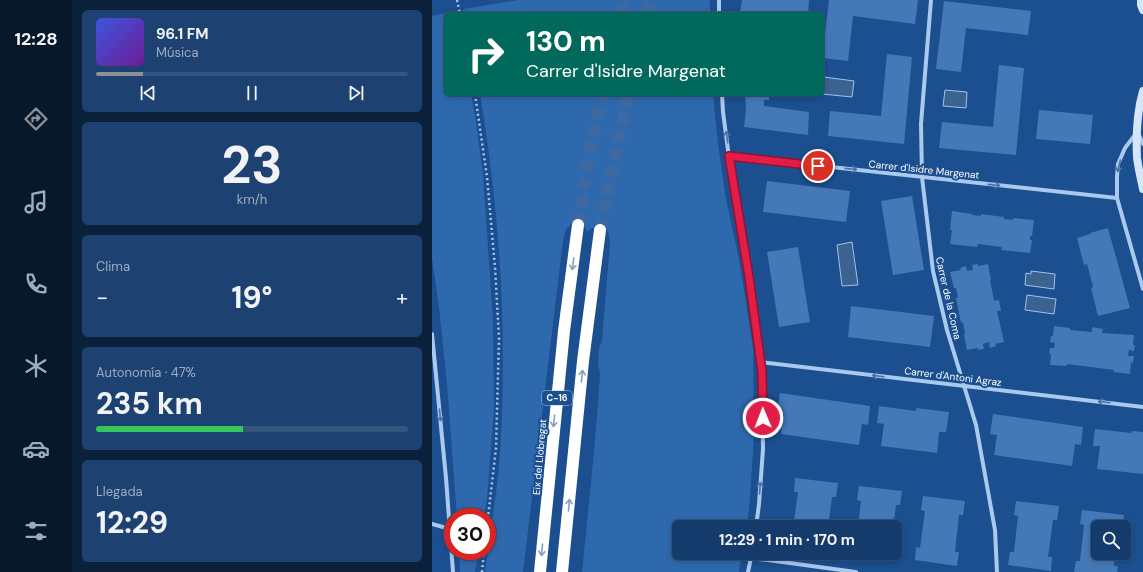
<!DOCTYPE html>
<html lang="es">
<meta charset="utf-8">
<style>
:root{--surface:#143b6b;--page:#1d4271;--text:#f1f3f6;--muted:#9dadc1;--line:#33557e;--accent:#8c9099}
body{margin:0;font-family:"DM Sans",sans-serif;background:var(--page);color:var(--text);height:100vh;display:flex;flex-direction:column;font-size:15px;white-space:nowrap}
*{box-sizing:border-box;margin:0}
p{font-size:13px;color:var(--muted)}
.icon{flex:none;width:22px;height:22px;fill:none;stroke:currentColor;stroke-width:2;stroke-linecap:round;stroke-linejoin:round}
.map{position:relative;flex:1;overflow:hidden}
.panel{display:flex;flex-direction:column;gap:10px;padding:10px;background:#0b203b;width:360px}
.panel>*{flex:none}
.top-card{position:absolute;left:12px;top:12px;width:380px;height:84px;border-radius:6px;box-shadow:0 2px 6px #0003,0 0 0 1px var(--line);background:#00695c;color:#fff;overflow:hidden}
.fabs{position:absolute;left:659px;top:520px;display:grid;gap:8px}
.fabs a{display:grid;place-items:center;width:40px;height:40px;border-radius:6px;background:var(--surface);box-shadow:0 2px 6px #0003,0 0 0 1px var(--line);font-size:20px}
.speed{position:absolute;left:12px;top:508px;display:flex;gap:8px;font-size:20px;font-weight:700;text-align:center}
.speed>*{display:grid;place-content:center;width:52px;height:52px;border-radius:50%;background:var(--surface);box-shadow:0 2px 6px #0003,0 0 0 1px var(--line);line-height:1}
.speed .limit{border:6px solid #d22;background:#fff;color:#111}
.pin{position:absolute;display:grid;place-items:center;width:34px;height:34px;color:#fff;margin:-17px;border:2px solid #fff;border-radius:50%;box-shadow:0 1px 4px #0007}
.me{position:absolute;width:44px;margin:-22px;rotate:359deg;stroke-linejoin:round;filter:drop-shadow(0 0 3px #0008)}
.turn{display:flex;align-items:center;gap:14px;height:84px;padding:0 16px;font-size:18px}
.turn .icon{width:52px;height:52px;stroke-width:2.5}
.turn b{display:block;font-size:28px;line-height:34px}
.big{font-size:30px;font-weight:700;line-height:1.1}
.panel .card{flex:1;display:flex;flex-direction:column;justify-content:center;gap:6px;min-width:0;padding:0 14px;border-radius:6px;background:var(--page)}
.panel .dial{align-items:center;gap:0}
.dial b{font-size:52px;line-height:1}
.song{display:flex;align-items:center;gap:12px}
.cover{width:48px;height:48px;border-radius:6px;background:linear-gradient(135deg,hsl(230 70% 55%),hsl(280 70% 35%))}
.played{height:4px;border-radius:2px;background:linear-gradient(90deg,var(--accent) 15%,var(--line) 15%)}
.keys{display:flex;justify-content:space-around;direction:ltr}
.heat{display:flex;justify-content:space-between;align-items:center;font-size:22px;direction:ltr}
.charge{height:6px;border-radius:3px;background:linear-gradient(90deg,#34c759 47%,var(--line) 0)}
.trip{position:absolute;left:240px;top:520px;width:230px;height:40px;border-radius:6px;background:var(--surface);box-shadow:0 2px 6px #0003,0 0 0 1px var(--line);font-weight:700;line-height:40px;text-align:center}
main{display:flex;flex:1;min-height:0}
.dock{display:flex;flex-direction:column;width:72px;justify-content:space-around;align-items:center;background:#08182b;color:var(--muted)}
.dock .icon{width:28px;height:28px}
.dock .active{color:var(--accent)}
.dock b{font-size:18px;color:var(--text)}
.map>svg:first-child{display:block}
</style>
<main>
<nav class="dock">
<b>12:28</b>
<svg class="icon active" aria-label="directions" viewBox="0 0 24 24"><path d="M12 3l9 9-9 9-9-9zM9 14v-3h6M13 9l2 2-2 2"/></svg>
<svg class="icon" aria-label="music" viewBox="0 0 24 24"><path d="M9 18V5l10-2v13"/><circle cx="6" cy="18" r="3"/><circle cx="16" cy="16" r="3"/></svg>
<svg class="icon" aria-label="phone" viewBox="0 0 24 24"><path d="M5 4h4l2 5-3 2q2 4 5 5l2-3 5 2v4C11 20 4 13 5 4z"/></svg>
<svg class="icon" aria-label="climate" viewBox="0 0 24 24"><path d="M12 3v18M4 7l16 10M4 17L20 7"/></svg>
<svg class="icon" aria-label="car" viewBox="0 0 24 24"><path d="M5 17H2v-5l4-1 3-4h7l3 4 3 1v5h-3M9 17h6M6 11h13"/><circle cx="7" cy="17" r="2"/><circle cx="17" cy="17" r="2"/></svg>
<svg class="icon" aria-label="filters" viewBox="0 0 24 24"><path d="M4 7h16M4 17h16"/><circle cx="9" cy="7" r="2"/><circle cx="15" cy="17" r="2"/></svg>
</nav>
<section class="panel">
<div class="card">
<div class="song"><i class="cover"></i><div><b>96.1 FM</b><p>Música</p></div></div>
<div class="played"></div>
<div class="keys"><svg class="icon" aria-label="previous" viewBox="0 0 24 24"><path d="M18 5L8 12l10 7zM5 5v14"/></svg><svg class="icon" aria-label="pause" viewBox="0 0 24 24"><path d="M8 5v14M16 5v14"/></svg><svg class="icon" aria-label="next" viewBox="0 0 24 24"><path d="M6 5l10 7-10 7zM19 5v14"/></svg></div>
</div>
<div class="card dial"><b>23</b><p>km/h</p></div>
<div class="card"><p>Clima</p>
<div class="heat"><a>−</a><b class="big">19°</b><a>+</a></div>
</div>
<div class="card"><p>Autonomía · 47%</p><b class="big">235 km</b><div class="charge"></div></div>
<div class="card"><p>Llegada</p><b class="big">12:29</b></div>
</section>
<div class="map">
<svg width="711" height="572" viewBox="0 0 711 572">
<rect width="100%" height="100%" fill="#1b4f8f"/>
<g fill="#2e69ad">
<path d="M86,0H278V14H32L31,9Z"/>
<path d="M22,11L23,14H14V94H39L43,115L51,174L61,320L62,409L55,499L52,517H25L15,384L7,307L0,258V16Z"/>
<path d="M48,94H281L286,144L294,199L307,259L321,348L322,435L318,498L315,527H247V553H310L307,572H150L161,462L166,405L168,373L166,364L167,347L170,341L178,243L177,235L175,230C165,225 164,225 155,232L153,227L146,222L140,223L134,229L131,241L91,572H53C59,527 67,482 69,437C75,323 67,207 48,94Z"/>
<path d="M27,551H47L43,572H28Z"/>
</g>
<g fill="#3c6290" stroke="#9cc4f0">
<path d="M392,77L422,81L420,97L390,94Z"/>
<path d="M513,90L535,92L534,108L511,106Z"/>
<path d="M420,242L426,285L410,286L405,245Z"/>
<path d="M599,271L623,274L622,289L593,285L594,273L599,274Z"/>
<path d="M595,295L624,299L622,314L593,310Z"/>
</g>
<g fill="#4478b7">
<path d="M310,0H377L376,14H308Z"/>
<path d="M397,0H486L483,24L421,16L416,61L390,58Z"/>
<path d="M512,1L599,11L596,35L534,28L529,72L504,69Z"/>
<path d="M455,54L480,57L472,144L396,136L398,111L449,116Z"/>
<path d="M567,65L592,68L584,155L507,148L510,122L561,127Z"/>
<path d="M313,94H337V100H332V106L377,112L376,135L312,127L314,109Z"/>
<path d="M607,110L661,115L658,144L604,139Z"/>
<path d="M335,181L418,191L414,222L331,212Z"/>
<path d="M480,196L492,270L461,275L449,201Z"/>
<path d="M520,211L540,214V215L549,216V214L572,217V219L581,220V218L602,220L600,236H598V240H600L598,253L569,250L570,247L546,244L545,247L518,244L520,230H518Z"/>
<path d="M676,228L698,308L666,316L659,288L661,287L655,264L652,265L645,238L658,234V233Z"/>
<path d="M366,247L378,322L347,327L335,252Z"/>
<path d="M546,264V266L556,264L559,280H558L562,301L567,300L569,311H565L572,342L563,344L564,346L558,348L557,342L551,344L552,349L546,350V348L535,350L532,335L533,334L531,322L529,323L524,298H526L524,288H522L518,272L529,270L528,268L534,266L535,271L541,270L540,265Z"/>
<path d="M419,306L502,316L498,347L416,337Z"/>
<path d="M622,326L638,328V330L660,332V327L671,329L670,333L702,335L701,345H703L702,351L697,350L696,356H702L701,363L699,362L698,374L682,372V370L635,364V366L618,365L619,354H617L618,348H622L623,343L618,342L619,336H621Z"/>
<path d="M348,393L438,406L436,425L430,424L427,445L349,434L352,414L345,413Z"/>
<path d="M447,406L484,411V408L517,412L514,432H507L505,453L449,446L452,424L445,423Z"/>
<path d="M561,414L651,427L649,445L643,444L640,466L562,455L565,435L558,434Z"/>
<path d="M663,429L699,433L700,431L711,432V474L665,469L668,446H661Z"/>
<path d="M363,478L406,483L404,497H400L396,527H361L366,492H362Z"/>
<path d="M427,486L470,491L468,505H464L461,527H426L429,501L425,500Z"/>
<path d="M491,496L533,501L531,515H527L523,552H527L525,566L483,560L484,547L488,548L493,511L489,510Z"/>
<path d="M584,501L627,506L625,520H621L616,557H620L619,571L576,565L578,552H582L586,516L582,515Z"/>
<path d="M650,510L692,515L691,527H666V553H683L682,566H686L685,572H642L644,561H648L652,525L648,524Z"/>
</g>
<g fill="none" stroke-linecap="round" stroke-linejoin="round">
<g stroke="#3d69a0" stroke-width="12" stroke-dasharray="12 6" stroke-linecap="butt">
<path d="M189,14L192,0"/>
<path d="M216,14L219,0"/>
<path d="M146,225L155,166L171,94"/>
<path d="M168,230L174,197L197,94"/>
</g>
<g stroke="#a9c9ee" stroke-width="2.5" stroke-dasharray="2 3" stroke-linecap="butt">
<path d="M25,0L28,14"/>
<path d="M43,94L55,177L63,267L67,338L64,448L55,526"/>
<path d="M50,572L52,551"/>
</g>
<g stroke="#a9c9ee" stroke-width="4">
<path d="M499,0L489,124L490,177L501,271L515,330L544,425L563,530L565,572"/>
<path d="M287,14V0"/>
<path d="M290,94L291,112L298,165L317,277L330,372L331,449L327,504L324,527"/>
<path d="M703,135L693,148L686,164L685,176V198L711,289"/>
<path d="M707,135L711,144"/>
<path d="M297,156L685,198"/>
<path d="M0,334L14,478L21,572"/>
<path d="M328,362L711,407"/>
<path d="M0,524L18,529"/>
<path d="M320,558L424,572"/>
<path d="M316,572L320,553"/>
</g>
<g stroke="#d6e6fa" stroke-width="8">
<path d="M709,0V5L711,10"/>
<path d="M711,91C705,112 704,136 705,157C706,168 709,178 711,189"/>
</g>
<g stroke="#fff" stroke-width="12">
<path d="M108,572L132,331L146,225"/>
<path d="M130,572L151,361L168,230"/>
</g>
</g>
<defs><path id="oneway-shaft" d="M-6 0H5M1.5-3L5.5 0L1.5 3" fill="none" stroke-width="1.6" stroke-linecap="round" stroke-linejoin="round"/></defs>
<g stroke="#4674ac">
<use href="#oneway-shaft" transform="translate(295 137) rotate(-97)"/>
<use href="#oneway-shaft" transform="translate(687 166) rotate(103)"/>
<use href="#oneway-shaft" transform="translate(419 169) rotate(6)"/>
<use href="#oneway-shaft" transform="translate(562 185) rotate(6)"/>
<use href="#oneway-shaft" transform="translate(446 376) rotate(-173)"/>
<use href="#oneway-shaft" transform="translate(672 402) rotate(-173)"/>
<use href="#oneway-shaft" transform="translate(8 415) rotate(85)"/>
<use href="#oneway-shaft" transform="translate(328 488) rotate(-86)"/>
</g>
<g stroke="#829ec1">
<use href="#oneway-shaft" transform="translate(141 264) rotate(98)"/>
<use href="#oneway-shaft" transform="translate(150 376) rotate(-84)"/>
<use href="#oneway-shaft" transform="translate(122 421) rotate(96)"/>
<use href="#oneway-shaft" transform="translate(137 505) rotate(-85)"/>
<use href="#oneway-shaft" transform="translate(110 550) rotate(95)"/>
</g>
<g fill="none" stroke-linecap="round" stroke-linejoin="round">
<defs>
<path id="route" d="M331,418L330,372L317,277L297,156L386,166"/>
</defs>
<use href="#route" stroke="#92132f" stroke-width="10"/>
<use href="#route" stroke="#e11d48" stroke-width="7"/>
</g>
<g text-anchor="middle" stroke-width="4" stroke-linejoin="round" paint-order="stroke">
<rect fill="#1b4f8f" stroke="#bbcadd" stroke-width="1" x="110" y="391" width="30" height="14" rx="3"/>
<g font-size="9" font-weight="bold" fill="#fff">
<text x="125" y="401">C-16</text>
</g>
<g font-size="10" fill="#fff" stroke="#1b4f8f">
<text transform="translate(492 169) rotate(6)" y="4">Carrer d'Isidre Margenat</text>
<text transform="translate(517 298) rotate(77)" y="4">Carrer de la Coma</text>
<text transform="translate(521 376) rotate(7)" y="4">Carrer d'Antoni Agraz</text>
<text transform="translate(107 457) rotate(-85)" y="4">Eix del Llobregat</text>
</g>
</g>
</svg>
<div class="fabs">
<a><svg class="icon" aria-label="search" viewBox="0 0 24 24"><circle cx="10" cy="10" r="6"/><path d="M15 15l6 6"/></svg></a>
</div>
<div class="speed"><div class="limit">30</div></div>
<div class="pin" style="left:386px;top:166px;background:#d93025"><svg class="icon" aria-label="arrive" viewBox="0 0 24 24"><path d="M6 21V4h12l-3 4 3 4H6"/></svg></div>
<svg class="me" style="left:331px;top:418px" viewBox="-20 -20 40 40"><circle r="17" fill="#e11d48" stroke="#fff" stroke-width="3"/><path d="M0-11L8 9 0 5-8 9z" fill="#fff"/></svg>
<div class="trip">12:29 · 1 min · 170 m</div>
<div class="top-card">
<div class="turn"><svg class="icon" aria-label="right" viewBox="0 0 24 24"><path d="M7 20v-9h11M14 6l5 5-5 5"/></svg><div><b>130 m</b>Carrer d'Isidre Margenat</div></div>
</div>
</div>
</main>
